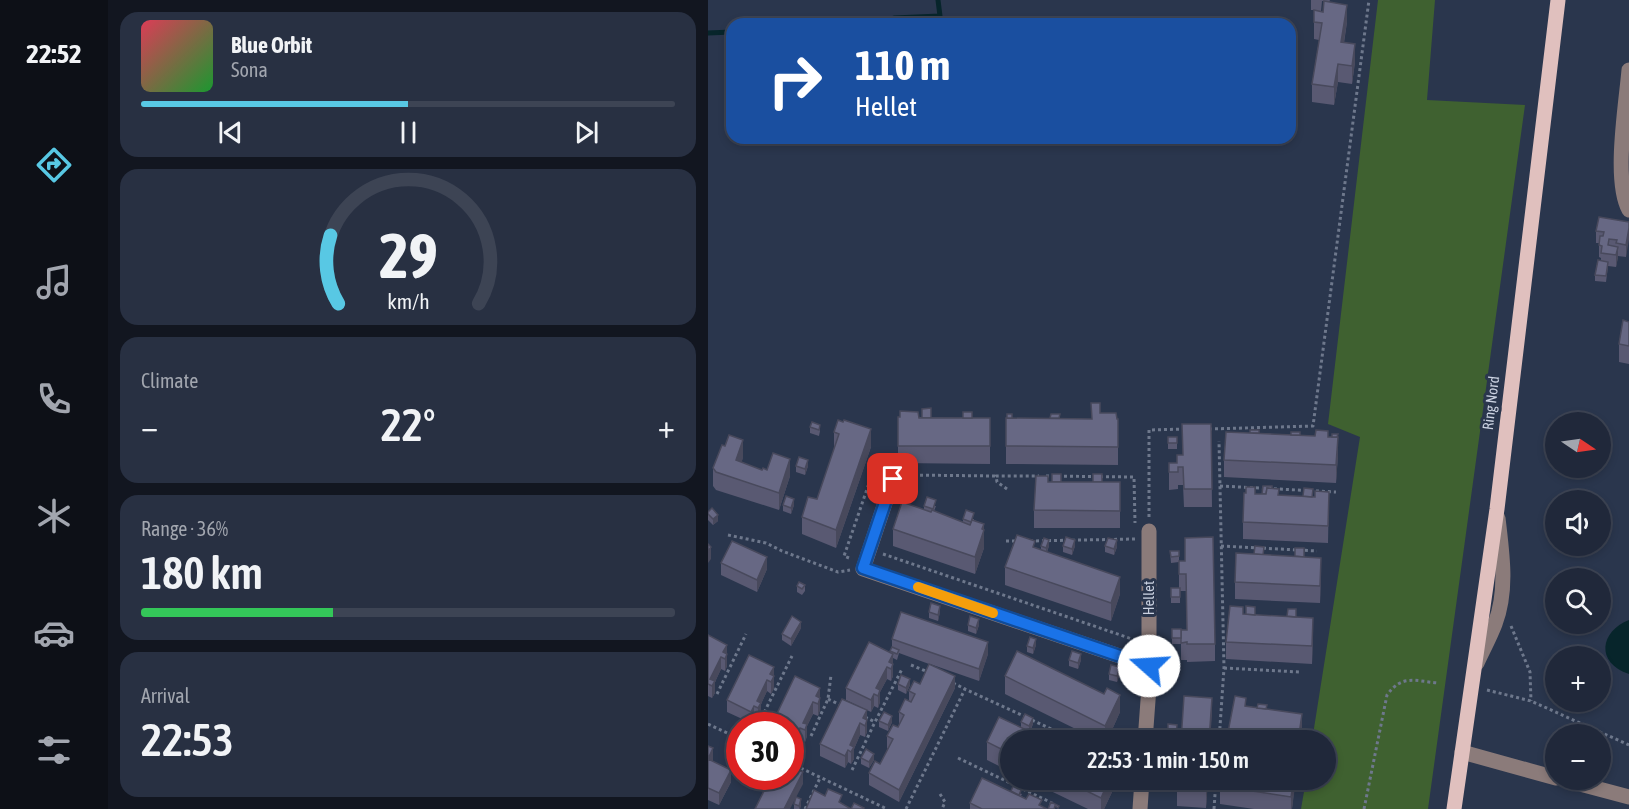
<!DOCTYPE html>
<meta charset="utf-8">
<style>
:root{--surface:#20283a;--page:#283042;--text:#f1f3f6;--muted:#a2a6af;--line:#3d4454;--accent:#58c8e4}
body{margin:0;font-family:"Asap Condensed",sans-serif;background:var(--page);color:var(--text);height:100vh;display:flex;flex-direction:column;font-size:22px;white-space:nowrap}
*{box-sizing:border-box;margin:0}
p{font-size:20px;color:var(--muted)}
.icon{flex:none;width:33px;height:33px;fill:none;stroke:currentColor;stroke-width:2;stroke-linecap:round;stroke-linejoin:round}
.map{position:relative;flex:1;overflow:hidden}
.details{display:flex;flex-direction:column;gap:12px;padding:12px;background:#121620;width:600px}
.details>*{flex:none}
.banner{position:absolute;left:18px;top:18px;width:570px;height:126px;border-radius:18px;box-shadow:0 3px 9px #0003,0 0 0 2px var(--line);background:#1a4fa0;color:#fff;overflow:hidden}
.needle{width:39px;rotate:103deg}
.controls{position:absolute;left:837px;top:412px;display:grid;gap:12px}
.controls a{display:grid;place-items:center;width:66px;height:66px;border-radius:50%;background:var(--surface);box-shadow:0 3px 9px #0003,0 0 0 2px var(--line);font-size:30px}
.speed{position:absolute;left:18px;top:712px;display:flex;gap:12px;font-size:30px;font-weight:700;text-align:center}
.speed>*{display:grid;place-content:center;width:78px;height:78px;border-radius:50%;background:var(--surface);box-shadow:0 3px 9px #0003,0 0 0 2px var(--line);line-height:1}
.speed .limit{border:9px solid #d22;background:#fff;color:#111}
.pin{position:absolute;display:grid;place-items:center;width:51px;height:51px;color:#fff;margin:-26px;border-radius:12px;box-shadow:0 3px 9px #0006}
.me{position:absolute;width:66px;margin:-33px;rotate:289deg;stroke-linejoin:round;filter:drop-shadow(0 0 4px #0008)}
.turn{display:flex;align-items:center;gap:21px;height:126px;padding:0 30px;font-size:27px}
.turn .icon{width:78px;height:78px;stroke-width:2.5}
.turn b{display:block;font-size:42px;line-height:51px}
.big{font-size:45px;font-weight:600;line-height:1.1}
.details .card{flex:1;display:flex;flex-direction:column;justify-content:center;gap:9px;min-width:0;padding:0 21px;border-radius:18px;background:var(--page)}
.details .dial{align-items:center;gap:0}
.dial svg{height:156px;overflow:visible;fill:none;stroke:var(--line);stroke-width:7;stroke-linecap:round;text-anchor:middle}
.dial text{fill:var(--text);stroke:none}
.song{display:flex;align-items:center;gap:18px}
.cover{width:72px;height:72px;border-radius:9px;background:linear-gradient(135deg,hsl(350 70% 55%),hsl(130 70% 35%))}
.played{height:6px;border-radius:3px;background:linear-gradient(90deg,var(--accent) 50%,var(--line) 50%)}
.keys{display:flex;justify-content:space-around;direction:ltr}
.heat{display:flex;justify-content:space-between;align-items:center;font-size:33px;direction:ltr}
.charge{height:9px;border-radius:4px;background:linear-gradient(90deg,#34c759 36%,var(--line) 0)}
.trip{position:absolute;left:292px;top:730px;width:336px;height:60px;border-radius:30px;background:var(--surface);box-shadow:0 3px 9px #0003,0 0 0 2px var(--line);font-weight:600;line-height:60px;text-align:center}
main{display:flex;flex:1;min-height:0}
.menu{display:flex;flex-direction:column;width:108px;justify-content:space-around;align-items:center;background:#0d1017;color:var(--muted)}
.menu .icon{width:42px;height:42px}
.menu .active{color:var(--accent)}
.menu b{font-size:27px;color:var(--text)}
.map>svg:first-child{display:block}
</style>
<main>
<nav class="menu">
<b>22:52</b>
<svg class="icon active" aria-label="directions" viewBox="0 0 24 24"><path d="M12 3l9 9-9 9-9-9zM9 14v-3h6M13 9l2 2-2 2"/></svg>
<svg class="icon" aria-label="music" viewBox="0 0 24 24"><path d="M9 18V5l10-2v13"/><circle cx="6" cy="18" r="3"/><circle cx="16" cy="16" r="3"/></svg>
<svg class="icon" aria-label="phone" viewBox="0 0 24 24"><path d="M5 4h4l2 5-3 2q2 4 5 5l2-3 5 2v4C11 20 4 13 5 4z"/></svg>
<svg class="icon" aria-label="climate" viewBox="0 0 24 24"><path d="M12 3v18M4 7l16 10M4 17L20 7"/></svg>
<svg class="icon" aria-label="car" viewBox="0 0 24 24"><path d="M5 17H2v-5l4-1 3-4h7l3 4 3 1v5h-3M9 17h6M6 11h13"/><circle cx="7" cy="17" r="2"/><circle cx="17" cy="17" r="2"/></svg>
<svg class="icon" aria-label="filters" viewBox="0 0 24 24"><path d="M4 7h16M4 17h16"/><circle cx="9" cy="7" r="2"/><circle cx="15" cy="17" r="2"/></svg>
</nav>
<section class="details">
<div class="card">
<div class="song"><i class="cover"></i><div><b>Blue Orbit</b><p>Sona</p></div></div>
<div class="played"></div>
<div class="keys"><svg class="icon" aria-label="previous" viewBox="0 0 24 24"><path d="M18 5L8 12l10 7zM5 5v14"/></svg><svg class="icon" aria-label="pause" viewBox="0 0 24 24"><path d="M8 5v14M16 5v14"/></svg><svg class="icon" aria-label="next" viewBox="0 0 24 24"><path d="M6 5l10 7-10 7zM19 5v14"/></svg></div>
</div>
<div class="card dial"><svg viewBox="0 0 100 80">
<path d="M14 69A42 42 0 1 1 86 69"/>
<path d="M14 69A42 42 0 0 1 10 34" stroke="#58c8e4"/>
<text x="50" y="56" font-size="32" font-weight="700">29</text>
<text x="50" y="72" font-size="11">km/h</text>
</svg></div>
<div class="card"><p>Climate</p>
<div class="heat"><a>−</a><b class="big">22°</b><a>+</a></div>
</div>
<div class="card"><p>Range · 36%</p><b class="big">180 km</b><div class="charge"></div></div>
<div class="card"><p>Arrival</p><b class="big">22:53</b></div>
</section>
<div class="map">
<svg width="921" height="809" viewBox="0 0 921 809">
<rect width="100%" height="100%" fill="#2a364d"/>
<path fill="#3f6130" d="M670,0H727L719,100L817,105L720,809H593L598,780H618V741H604L652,437L620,424Z"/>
<path fill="#07252b" d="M921,620V674C887,663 892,631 921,620Z"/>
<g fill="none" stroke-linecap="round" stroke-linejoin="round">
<g stroke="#07252b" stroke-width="5">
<path d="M169,24L186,18L232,16L230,0"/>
<path d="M0,33L24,32"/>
</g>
<g stroke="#6e788c" stroke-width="3" stroke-dasharray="3 3" stroke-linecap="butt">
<path d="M501,429L605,426L661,0"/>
<path d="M200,475L288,476"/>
<path d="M338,476L426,477L427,523"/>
<path d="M512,486L628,492"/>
<path d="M299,489L289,482L288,476H331"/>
<path d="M441,517V430L477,429"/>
<path d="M20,535L58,543L74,551L130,572L142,570"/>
<path d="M298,541H310"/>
<path d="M322,541L427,539"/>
<path d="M513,546L609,551"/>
<path d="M175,554L427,640"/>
<path d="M141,558L136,556L167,466L174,469"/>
<path d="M803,626L822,672L823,701"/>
<path d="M203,665L220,672"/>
<path d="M516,668L591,672"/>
<path d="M245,683L257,689"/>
<path d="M779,690L823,701L921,745"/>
<path d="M9,694L38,634"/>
<path d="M120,699L135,706"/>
<path d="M157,717L167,722L194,669"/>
<path d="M324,720L356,735"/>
<path d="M51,723L84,656"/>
<path d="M0,724L32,739"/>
<path d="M103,736L120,699L123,675"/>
<path d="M511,741L516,668L511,441"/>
<path d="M250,758L344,803"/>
<path d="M82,763L179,809"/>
<path d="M144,770L167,722"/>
<path d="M232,794L237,802L234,809"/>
<path d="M97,809L112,778"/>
<path d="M198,809L257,689L318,717"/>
<path d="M506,809L508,780"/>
<path d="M656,809L679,695C694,674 707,681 730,683"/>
</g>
<g stroke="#8b7b7a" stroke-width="15">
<path d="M921,70C918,105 905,181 921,210"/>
<path d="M185,479L155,569L441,666"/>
<path d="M769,663C775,650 782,637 787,624C800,590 794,553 790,518"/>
<path d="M437,741L441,687V531"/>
<path d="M754,752L848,778"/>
<path d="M857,780L921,797"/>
<path d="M432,809L434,780"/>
</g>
<path stroke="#e0c0be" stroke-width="15" d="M746,809L789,509L850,0"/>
</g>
<g fill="#595972">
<path d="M603,0H622L621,2L614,1L613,11L639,22L636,43L647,62L644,84L630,82L626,105L604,102V84L611,40L606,39V10H603Z"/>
<path d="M921,222L918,257L910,256L908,267L900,266L898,282L887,281V275L893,261V258L891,257V243H888V231Z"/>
<path d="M921,322V364L911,362V344Z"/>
<path d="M392,413L410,419V465L298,464V418L384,419Z"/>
<path d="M190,417L282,418V464L190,463Z"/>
<path d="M503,424L504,507H476L475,485H470V489L461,490V463H469L475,455Z"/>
<path d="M112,425V431L111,436L102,433V427Z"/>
<path d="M126,432L163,447L128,548L94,534V517L109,499L126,450Z"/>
<path d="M551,433L620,437L630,455L628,483L516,477V460Z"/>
<rect x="460" y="437" width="9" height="12"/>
<path d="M35,458L33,462L54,470H59L82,476L71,510L8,490L5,486V468Z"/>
<path d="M88,466H100L97,475L88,472Z"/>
<path d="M340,482H412V528H326V510Z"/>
<path d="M564,489L571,495L607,497L621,492L620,543L535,539V522L547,494H554Z"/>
<path d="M75,505H86L83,514L75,511Z"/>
<path d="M216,506H228L226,511L255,522V519H266V520L276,524V548L267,574L185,546V529L216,509Z"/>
<path d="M0,512L10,521L5,525L0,520Z"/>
<path d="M333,546H341L339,552L412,594L403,621L297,585V567L327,547L333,550Z"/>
<path d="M355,546H367L364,555L355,552Z"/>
<path d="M397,546L409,547L406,555L397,552Z"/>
<path d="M462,551H471V561H477L507,644V661L479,662V660H473V644H464V629L479,630L478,591H472V603H463V588H471V562L463,563Z"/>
<path d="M556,555L596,557L613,575L612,603L527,599V582Z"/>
<path d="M13,563L59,569L49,592L13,575Z"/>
<path d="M97,585V591L94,595L89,592V586Z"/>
<path d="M221,612H232L230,621L221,618Z"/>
<path d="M535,614L588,617L605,635L604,664L518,659V642Z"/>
<path d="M260,625H271L268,634L260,631Z"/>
<path d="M93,628L83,646L74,640V634Z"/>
<path d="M0,635L19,645V666L17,671L13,669L7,682V693L4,698L0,696Z"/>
<path d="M184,639L280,654L271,681L222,664L247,688L191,802L161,785V773L172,764L180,749L179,748V736L190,727L192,725L191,724V712L201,701V691L212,684L221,664L191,653L189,660L185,658V676L183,681L179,679L172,692V702L170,708L166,706L163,712L138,700V688L182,653L184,647Z"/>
<path d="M328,645L325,654L319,652V646Z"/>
<path d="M361,660H373L370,669L361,666Z"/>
<path d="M66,667V688L63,694L59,691L53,704V715L50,720L46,718L43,723L19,712V700Z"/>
<path d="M412,673L409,682L401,680V674Z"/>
<path d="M297,676L412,712L399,741H392L297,694Z"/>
<path d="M190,684L202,685L198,694L190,690Z"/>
<path d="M112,688V710L110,716L105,714L99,726V736L97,742L92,740L90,746L82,742V726H65V722Z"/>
<path d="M538,706L559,709L594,732L593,741H520V732Z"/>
<path d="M159,710V732L157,737L152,735L146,749V759L143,764L140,762L137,768L112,756V744Z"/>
<path d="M171,721L184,722L180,731L171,727Z"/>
<path d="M313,722L325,724L322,732L344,741H303V772L279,760V742L313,727Z"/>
<path d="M460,724L469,731L468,740L460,739Z"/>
<path d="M0,746L5,761L23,782L11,805L0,800Z"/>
<path d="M153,758L166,760L161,768L153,764Z"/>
<path d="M320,780H405V790L396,809H380Z"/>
<path d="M500,780L498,808L469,806V788Z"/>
<path d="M513,780H589L587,781L584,809H546L512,804V786Z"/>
<path d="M303,791L314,794L313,796L339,809H262V803Z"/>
<path d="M86,804L93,805L92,809H86Z"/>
</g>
<g fill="#48495c">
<path d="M639,5V22L633,60V42Z"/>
<path d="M647,44V62L644,84V66Z"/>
<path d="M630,64V82L626,105V87Z"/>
<path d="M921,228V240L918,257V245Z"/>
<path d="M910,247V258L908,267V255Z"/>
<path d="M163,429V447L128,548V530Z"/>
<path d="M630,437V455L628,483V465Z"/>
<path d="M35,440V458L28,478V460Z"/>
<path d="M82,459V476L71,510V493Z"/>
<path d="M100,460V466L97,475V469Z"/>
<path d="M86,499V505L83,514V508Z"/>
<path d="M10,515V521L5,525V519Z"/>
<path d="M276,524V548L267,574V557Z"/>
<path d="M341,540V546L338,554V548Z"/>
<path d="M367,540V546L364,555V549Z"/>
<path d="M409,540V547L406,555V549Z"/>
<path d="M3,547V559L0,563V551Z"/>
<path d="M59,557V569L49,592V580Z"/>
<path d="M613,558V575L612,603V586Z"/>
<path d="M412,577V594L403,621V603Z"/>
<path d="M232,606V612L230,621V615Z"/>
<path d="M605,618V635L604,664V646Z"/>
<path d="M271,619V625L268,634V628Z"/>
<path d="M93,622V628L83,646V639Z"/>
<path d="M328,639V645L325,654V648Z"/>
<path d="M280,642V654L271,681V669Z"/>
<path d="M19,645V666L17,671V659L15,652Z"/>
<path d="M185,654V676L183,681V669L181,662Z"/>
<path d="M373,654V660L370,669V663Z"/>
<path d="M13,657V669L7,682V693L4,698V686L2,679Z"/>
<path d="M66,667V688L63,694V682L62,674Z"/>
<path d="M179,667V679L172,692V702L170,708V696L168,688Z"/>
<path d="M412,667V673L409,682V676Z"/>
<path d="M247,676V688L191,802V790Z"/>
<path d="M202,679V685L198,694V688Z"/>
<path d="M59,680V691L53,704V715L50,720V708L49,701Z"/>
<path d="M112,688V710L110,716V704L108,696Z"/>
<path d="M166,694V706L163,712V700Z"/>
<path d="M412,695V712L399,741H397V726Z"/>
<path d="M504,698V715L502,741H501Z"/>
<path d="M105,702V714L99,726V736L97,742V730L95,723Z"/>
<path d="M46,706V718L43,723V712Z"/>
<path d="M159,710V732L157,737V726L155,718Z"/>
<path d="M594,714V732L593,741H590Z"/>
<path d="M184,716V722L180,731V725Z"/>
<path d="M325,718V724L321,732V726Z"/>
<path d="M152,723V735L146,749V759L143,764V752L142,745Z"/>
<path d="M92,728V740L90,746V734Z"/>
<path d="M5,748V760L0,771V759Z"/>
<path d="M140,750V762L137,768V756Z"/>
<path d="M166,754V760L161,768V762Z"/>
<path d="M23,770V782L11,805V793Z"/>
<path d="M95,772V784L82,809H76Z"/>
<path d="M401,780H405V790L396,809H393V798Z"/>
<path d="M498,780H500L498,808Z"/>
<path d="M586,780H587V787L584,809H583V797Z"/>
<path d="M93,799V805L92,809H91V806Z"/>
</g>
<g fill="#676884" stroke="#48495c" stroke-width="1.5">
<path d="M616,1L639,5L633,42L647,44L644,66L630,64L626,87L604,84L614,23L606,22V10L615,12Z"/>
<path d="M891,217L921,222V228L918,245L908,243L909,240L901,239L900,245L910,247L908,255L893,253L894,246L891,245L892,236H895L896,232L888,231Z"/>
<path d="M890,260L900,262L898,276L887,275Z"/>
<path d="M915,320L921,322V346L911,344Z"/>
<path d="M383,403H392V413H408L409,419H410V447L298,446V418L384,419Z"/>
<path d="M223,408V418H214V409Z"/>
<path d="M192,411L210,412L211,418H282V446H190V417H192Z"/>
<rect x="255" y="412" width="9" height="6"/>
<rect x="299" y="414" width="5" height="4"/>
<path d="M343,414H352L351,418H342Z"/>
<path d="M130,420L135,422L136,420L163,429L128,530L94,517L100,497L109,499L131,434L126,432Z"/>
<path d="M104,422L112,425L111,430L102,427Z"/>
<path d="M474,424H503L504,489H476L475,467H470V472H461V463H469V455H475Z"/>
<rect x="542" y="430" width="9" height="3"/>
<path d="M608,430L620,431V437H630L628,465L516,460L518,432L607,436Z"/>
<rect x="583" y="432" width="9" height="3"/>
<path d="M624,434H630L629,437H624Z"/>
<path d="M21,435L35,440L28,460L54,470L55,468L59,470L65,453L82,459L71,493L8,472L5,468L14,445L17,446Z"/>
<rect x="460" y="437" width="9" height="6"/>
<path d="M91,457L100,460L97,469L88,466Z"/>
<rect x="344" y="474" width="9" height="8"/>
<rect x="385" y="474" width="9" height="8"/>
<path d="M328,476H340V482H412V511L326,510Z"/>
<path d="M555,486H564V489L559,488L558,494H554Z"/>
<path d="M538,487H547V494H558L559,488L571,489L570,495L607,497V491L621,492L620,526L535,522L536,493H538Z"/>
<path d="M596,488L605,489L604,497L595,496Z"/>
<path d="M78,496L86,499L83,508L75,505Z"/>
<path d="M219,497L228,500L225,509L216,506Z"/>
<path d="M194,502L223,512L224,510L262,525L264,520L276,524L274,529L276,530L267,557L185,529Z"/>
<path d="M4,508L10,515L5,519L0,514V512Z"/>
<path d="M258,510L266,513L263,522L255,519Z"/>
<path d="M309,535L327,541L325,547L412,577L403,603L297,567Z"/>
<path d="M358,537L367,540L364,549L355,546Z"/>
<path d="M505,537L507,644H479V642L473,643V630H479L478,574H471V561H477V538Z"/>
<path d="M336,538L341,540L338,548L333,546Z"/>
<path d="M400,538L409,540L406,549L397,546Z"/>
<path d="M24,541L59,557L49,580L13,563Z"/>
<path d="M0,544L3,547L0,551Z"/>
<path d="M547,546L556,547L555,555L546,554Z"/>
<path d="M587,548H596V557L587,556Z"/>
<path d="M462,551H471V556L463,557Z"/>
<path d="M528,553L613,558L612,586L527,582Z"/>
<path d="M91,582L97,585L94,589L89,586Z"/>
<rect x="463" y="588" width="9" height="9"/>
<path d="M223,603L232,606L230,615L221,612Z"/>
<path d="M522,606L535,607V614L605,618L604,646L518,642Z"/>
<path d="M538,606L547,607V615L538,614Z"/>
<path d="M580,609H588V617L579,616Z"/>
<path d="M193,612L280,642L271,669L184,639Z"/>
<path d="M84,616L93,622L83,639L74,634Z"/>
<path d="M262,616L271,619L268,628L260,625Z"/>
<rect x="464" y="629" width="9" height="9"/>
<path d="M0,635L19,645L15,652L19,654L17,659L13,657L2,679L7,681L4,686L0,684Z"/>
<path d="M322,637L328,639L325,648L319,646Z"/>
<path d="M161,642L185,654L181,662L185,664L183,669L179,667L168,688L172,690L170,696L166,694L163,700L138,688Z"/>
<path d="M184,647L191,650L189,654L182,651Z"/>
<path d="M309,651L396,694L399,688L412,695L397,726L297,676Z"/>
<path d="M364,651L373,654L370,663L361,660Z"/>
<path d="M41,655L66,667L62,674L66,676L63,682L59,680L49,701L53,703L50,708L46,706L43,712L19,700Z"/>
<path d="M221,664L247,676L191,790L161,773L167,761L172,764L185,739L179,736L185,725L190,727L196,715L191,712L197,699L203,702L207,694L201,691L206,681L212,684Z"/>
<path d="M403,665L412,667L409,676L401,674Z"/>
<path d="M193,675L202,679L198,688L190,684Z"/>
<path d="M87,676L112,688L108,696L112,698L110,704L105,702L95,723L99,724L97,730L92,728L90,734L82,730V726H74L65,722Z"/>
<path d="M476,696L504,698L501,741H473Z"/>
<path d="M527,696L538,698L537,706L594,714L590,741H582L520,732Z"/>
<path d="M134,699L159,710L155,718L159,720L157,726L152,723L142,745L146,747L143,752L140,750L137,756L112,744Z"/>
<path d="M550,704L559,705L558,709L549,708Z"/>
<path d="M176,712L184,716L180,725L171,721Z"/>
<path d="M317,714L325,718L321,726L313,722Z"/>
<path d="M291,717L329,735L332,730L344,736L342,741H303V754L279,742Z"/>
<path d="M460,724L469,725L468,734L460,733Z"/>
<path d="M354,732L363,736L360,741L350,740Z"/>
<path d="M0,746L5,748L0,759Z"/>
<path d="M158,749L166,754L161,762L153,758Z"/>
<path d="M0,759L23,770L11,793L0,788Z"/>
<path d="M82,767L95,772L76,809H47L63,777H82Z"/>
<path d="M274,778L318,799L321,794L334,800L331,805L339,809H274L262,803Z"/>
<path d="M356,780H401L393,798Z"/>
<path d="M470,780H498V790L469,788Z"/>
<path d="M513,780H586L583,797L512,786Z"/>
<path d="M306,784L314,788L311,795L303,791Z"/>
<path d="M120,789L134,795L131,802L143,809L146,803L156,808L155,809H98L106,790L117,796Z"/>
<path d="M88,797L93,799L91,806L86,804Z"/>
<path d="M343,802L351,806L350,808L347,806L346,809H340Z"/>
</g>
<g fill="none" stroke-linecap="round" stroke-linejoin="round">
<defs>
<path id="route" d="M185,479L155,568L441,666"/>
</defs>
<use href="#route" stroke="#114b97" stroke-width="15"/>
<use href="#route" stroke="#1a73e8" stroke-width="10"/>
<path stroke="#f59e0b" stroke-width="10" d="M210,587L285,613"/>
</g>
<g text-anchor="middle" stroke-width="6" stroke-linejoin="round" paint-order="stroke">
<g font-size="15" fill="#cbd2e1" stroke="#2a364d">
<text transform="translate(783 403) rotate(-83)" y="5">Ring Nord</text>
<text transform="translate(441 598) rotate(-90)" y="5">Hellet</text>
</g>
</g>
</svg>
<div class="controls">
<a><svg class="needle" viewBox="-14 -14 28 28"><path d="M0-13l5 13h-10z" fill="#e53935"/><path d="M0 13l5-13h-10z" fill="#a2a6af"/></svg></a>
<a><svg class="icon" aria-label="sound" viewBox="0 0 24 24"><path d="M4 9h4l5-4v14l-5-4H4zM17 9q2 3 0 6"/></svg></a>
<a><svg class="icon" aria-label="search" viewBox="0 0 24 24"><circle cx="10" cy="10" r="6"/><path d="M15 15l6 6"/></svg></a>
<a>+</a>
<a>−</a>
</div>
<div class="speed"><div class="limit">30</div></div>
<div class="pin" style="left:185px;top:479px;background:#d93025"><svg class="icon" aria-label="arrive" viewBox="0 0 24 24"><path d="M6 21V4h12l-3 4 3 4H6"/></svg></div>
<svg class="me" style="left:441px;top:666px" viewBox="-20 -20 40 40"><circle r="19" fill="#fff"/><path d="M0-13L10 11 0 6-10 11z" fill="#1a73e8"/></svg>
<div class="trip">22:53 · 1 min · 150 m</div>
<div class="banner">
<div class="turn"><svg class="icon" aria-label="right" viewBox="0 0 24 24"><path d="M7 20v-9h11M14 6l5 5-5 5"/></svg><div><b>110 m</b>Hellet</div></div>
</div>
</div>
</main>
